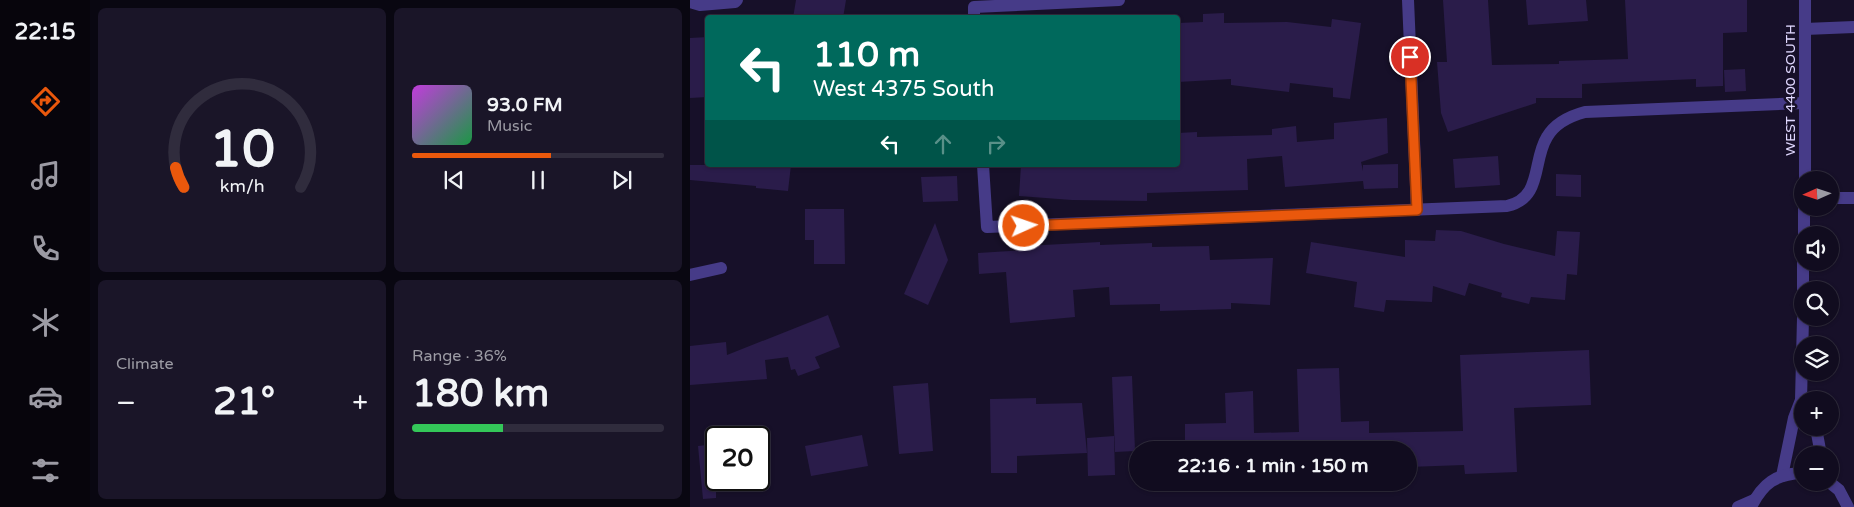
<!DOCTYPE html>
<meta charset="utf-8">
<style>
:root{--surface:#110c1f;--page:#1a1528;--text:#f1f3f6;--muted:#9c9ba4;--line:#302c3d;--accent:#ea580c}
body{margin:0;font-family:"Varela Round",sans-serif;background:var(--page);color:var(--text);height:100vh;display:flex;flex-direction:column;font-size:19px;white-space:nowrap}
*{box-sizing:border-box;margin:0}
p{font-size:16px;color:var(--muted)}
.icon{flex:none;width:28px;height:28px;fill:none;stroke:currentColor;stroke-width:2;stroke-linecap:round;stroke-linejoin:round}
.map{position:relative;flex:1;overflow:hidden}
.panel{display:flex;flex-direction:column;gap:8px;padding:8px;background:#090711;width:600px}
.panel>*{flex:none}
.guide{position:absolute;left:15px;top:15px;width:475px;height:152px;border-radius:5px;box-shadow:0 1px 4px #0004,0 0 0 1px var(--line);background:#00695c;color:#fff;overflow:hidden}
.needle{width:32px;rotate:267deg}
.fabs{position:absolute;left:1104px;top:171px;display:grid;gap:10px}
.fabs a{display:grid;place-items:center;width:45px;height:45px;border-radius:50%;background:var(--surface);box-shadow:0 1px 4px #0004,0 0 0 1px var(--line);font-size:25px}
.speed{position:absolute;left:15px;top:426px;display:flex;gap:10px;font-size:25px;font-weight:700;text-align:center}
.speed>*{display:grid;place-content:center;width:65px;height:65px;border-radius:50%;background:var(--surface);box-shadow:0 1px 4px #0004,0 0 0 1px var(--line);line-height:1}
.speed .limit{border:2px solid #111;border-radius:8px;background:#fff;color:#111}
.pin{position:absolute;display:grid;place-items:center;width:42px;height:42px;color:#fff;margin:-21px;border:2px solid #fff;border-radius:50%;box-shadow:0 1px 5px #0007}
.me{position:absolute;width:55px;margin:-28px;rotate:87deg;stroke-linejoin:round;filter:drop-shadow(0 0 4px #0008)}
.turn{display:flex;align-items:center;gap:18px;height:105px;padding:0 25px;font-size:22px}
.turn .icon{width:65px;height:65px;stroke-width:2.5}
.turn b{display:block;font-size:35px;line-height:42px}
.lanes{display:flex;align-items:center;height:48px;padding:0 25px;background:#0003;justify-content:center;gap:25px;direction:ltr}
.lanes .off{opacity:.35}
.big{font-size:38px;font-weight:800;line-height:1.1}
.panel .tile{flex:1;display:flex;flex-direction:column;justify-content:center;gap:8px;min-width:0;padding:0 18px;border-radius:8px;background:var(--page)}
.panel .dial{align-items:center;gap:0}
.dial svg{height:130px;overflow:visible;fill:none;stroke:var(--line);stroke-width:7;stroke-linecap:round;text-anchor:middle}
.dial text{fill:var(--text);stroke:none}
.song{display:flex;align-items:center;gap:15px}
.cover{width:60px;height:60px;border-radius:8px;background:linear-gradient(135deg,hsl(290 70% 55%),hsl(140 70% 35%))}
.played{height:5px;border-radius:2px;background:linear-gradient(90deg,var(--accent) 55%,var(--line) 55%)}
.keys{display:flex;justify-content:space-around;direction:ltr}
.heat{display:flex;justify-content:space-between;align-items:center;font-size:28px;direction:ltr}
.charge{height:8px;border-radius:4px;background:linear-gradient(90deg,#34c759 36%,var(--line) 0)}
.panel .tiles{flex:1;display:grid;gap:8px;grid-template-columns:repeat(2,1fr)}
.trip{position:absolute;left:439px;top:441px;width:288px;height:50px;border-radius:25px;background:var(--surface);box-shadow:0 1px 4px #0004,0 0 0 1px var(--line);font-weight:800;line-height:50px;text-align:center}
main{display:flex;flex:1;min-height:0}
.menu{display:flex;flex-direction:column;width:90px;justify-content:space-around;align-items:center;background:#07050c;color:var(--muted)}
.menu .icon{width:35px;height:35px}
.menu .current{color:var(--accent)}
.menu b{font-size:22px;color:var(--text)}
.map>svg:first-child{display:block}
</style>
<main>
<nav class="menu">
<b>22:15</b>
<svg class="icon current" aria-label="directions" viewBox="0 0 24 24"><path d="M12 3l9 9-9 9-9-9zM9 14v-3h6M13 9l2 2-2 2"/></svg>
<svg class="icon" aria-label="music" viewBox="0 0 24 24"><path d="M9 18V5l10-2v13"/><circle cx="6" cy="18" r="3"/><circle cx="16" cy="16" r="3"/></svg>
<svg class="icon" aria-label="phone" viewBox="0 0 24 24"><path d="M5 4h4l2 5-3 2q2 4 5 5l2-3 5 2v4C11 20 4 13 5 4z"/></svg>
<svg class="icon" aria-label="climate" viewBox="0 0 24 24"><path d="M12 3v18M4 7l16 10M4 17L20 7"/></svg>
<svg class="icon" aria-label="car" viewBox="0 0 24 24"><path d="M5 17H2v-5l4-1 3-4h7l3 4 3 1v5h-3M9 17h6M6 11h13"/><circle cx="7" cy="17" r="2"/><circle cx="17" cy="17" r="2"/></svg>
<svg class="icon" aria-label="filters" viewBox="0 0 24 24"><path d="M4 7h16M4 17h16"/><circle cx="9" cy="7" r="2"/><circle cx="15" cy="17" r="2"/></svg>
</nav>
<section class="panel">
<div class="tiles">
<div class="tile dial"><svg viewBox="0 0 100 80">
<path d="M14 69A42 42 0 1 1 86 69"/>
<path d="M14 69A42 42 0 0 1 9 57" stroke="#ea580c"/>
<text x="50" y="56" font-size="32" font-weight="700">10</text>
<text x="50" y="72" font-size="11">km/h</text>
</svg></div>
<div class="tile">
<div class="song"><i class="cover"></i><div><b>93.0 FM</b><p>Music</p></div></div>
<div class="played"></div>
<div class="keys"><svg class="icon" aria-label="previous" viewBox="0 0 24 24"><path d="M18 5L8 12l10 7zM5 5v14"/></svg><svg class="icon" aria-label="pause" viewBox="0 0 24 24"><path d="M8 5v14M16 5v14"/></svg><svg class="icon" aria-label="next" viewBox="0 0 24 24"><path d="M6 5l10 7-10 7zM19 5v14"/></svg></div>
</div>
<div class="tile"><p>Climate</p>
<div class="heat"><a>−</a><b class="big">21°</b><a>+</a></div>
</div>
<div class="tile"><p>Range · 36%</p><b class="big">180 km</b><div class="charge"></div></div>
</div>
</section>
<div class="map">
<svg width="1164" height="507" viewBox="0 0 1164 507">
<rect width="100%" height="100%" fill="#171029"/>
<g fill="#2a1c4a">
<path d="M106,0H156L153,18H103Z"/>
<path d="M753,0H798L802,65L869,64V61L938,59L935,0H1057V32L1033,33V86L1006,87V79L892,84V98H846V103L758,132L751,113L747,62H757Z"/>
<path d="M836,0H896L898,21L838,25Z"/>
<path d="M534,13V23L597,22L641,27L642,19L671,23L660,99L643,97V88L600,83L599,92L541,85V79L488,82V23L513,22V14Z"/>
<path d="M18,37V97L0,98V38Z"/>
<path d="M1055,69L1056,91L1035,92L1034,70Z"/>
<path d="M697,118L698,153L671,162L673,171V165L708,164V188L674,189L673,181L595,187L592,156L557,159L558,190L457,193V201L382,200L329,196L331,165H488V133L507,132V137L582,135V129L606,126L607,142L644,139V123Z"/>
<path d="M808,156L810,185L765,188L763,159Z"/>
<path d="M0,165H101L98,191L66,188V186L0,180Z"/>
<path d="M866,174L891,175V197L866,196Z"/>
<path d="M267,176L268,201L233,202L231,177Z"/>
<path d="M115,209H154L155,264H124V240H115Z"/>
<path d="M245,223L258,260L238,305L214,294Z"/>
<path d="M746,230L771,231L814,244L865,256L867,231L890,232L887,275L877,274L875,300L841,297L839,304L811,297L812,293L779,283L775,296L743,286L742,302L696,300L694,312L664,307L667,282L616,273L621,242L715,257V240L745,241Z"/>
<path d="M410,242V245L462,243V247L519,246L520,260L583,258L580,305L541,303V309L470,311V304L420,305L419,287L383,290L385,317L320,323L316,272L289,274L288,253L335,250V246Z"/>
<path d="M138,315L150,347L125,357L130,368L108,376L105,369L101,370L98,357L75,360L77,379L0,385V346L36,342L37,355Z"/>
<path d="M899,350L901,405L824,408L827,472L775,474L774,465L718,467V450H495V424L536,423L535,393L563,391L564,433L609,432L607,369L649,368L651,422L679,421V433L773,431L770,355Z"/>
<path d="M442,376L445,451L425,452L422,377Z"/>
<path d="M238,383L243,451L209,454L203,386Z"/>
<path d="M346,398V404L392,403L397,453L327,456V473H301L300,399Z"/>
<path d="M172,435L178,466L121,476L115,446Z"/>
<path d="M424,436L425,475L398,476L397,438Z"/>
<path d="M26,444V498L13,499L8,446Z"/>
</g>
<g fill="none" stroke-linecap="round" stroke-linejoin="round">
<g stroke="#463b88" stroke-width="12">
<path d="M718,0L727,210"/>
<path d="M284,18V7L429,0"/>
<path d="M1115,29L1164,27"/>
<path d="M293,165L297,227L817,206C853,198 842,161 857,137C865,123 880,116 895,112L1115,103"/>
<path d="M1140,198H1164"/>
</g>
<g stroke="#463b88" stroke-width="12">
<path d="M0,2L10,5L45,2L47,0"/>
<path d="M1115,180V0"/>
<path d="M1114,235V208"/>
<path d="M0,275L31,268"/>
<path d="M1113,290V262"/>
<path d="M1126,428L1131,455"/>
<path d="M1092,476L1104,418L1111,400L1113,318"/>
</g>
<g stroke="#463b88" stroke-width="12">
<path d="M1139,482L1149,490L1158,507"/>
<path d="M1048,507L1064,500"/>
<path d="M1061,507C1073,483 1086,474 1112,473"/>
</g>
</g>
<g fill="none" stroke-linecap="round" stroke-linejoin="round">
<defs>
<path id="route" d="M334,226L727,210L720,57"/>
</defs>
<use href="#route" stroke="#983908" stroke-width="12"/>
<use href="#route" stroke="#ea580c" stroke-width="9"/>
</g>
<g text-anchor="middle" stroke-width="5" stroke-linejoin="round" paint-order="stroke">
<g font-size="14" fill="#e0d8ff" stroke="#171029">
<text transform="translate(1100 90) rotate(-90)" y="5">WEST 4400 SOUTH</text>
</g>
</g>
</svg>
<div class="fabs">
<a><svg class="needle" viewBox="-14 -14 28 28"><path d="M0-13l5 13h-10z" fill="#e53935"/><path d="M0 13l5-13h-10z" fill="#9c9ba4"/></svg></a>
<a><svg class="icon" aria-label="sound" viewBox="0 0 24 24"><path d="M4 9h4l5-4v14l-5-4H4zM17 9q2 3 0 6"/></svg></a>
<a><svg class="icon" aria-label="search" viewBox="0 0 24 24"><circle cx="10" cy="10" r="6"/><path d="M15 15l6 6"/></svg></a>
<a><svg class="icon" aria-label="layers" viewBox="0 0 24 24"><path d="M12 4l9 5-9 5-9-5zM3 14l9 5 9-5"/></svg></a>
<a>+</a>
<a>−</a>
</div>
<div class="speed"><div class="limit">20</div></div>
<div class="pin" style="left:720px;top:57px;background:#d93025"><svg class="icon" aria-label="arrive" viewBox="0 0 24 24"><path d="M6 21V4h12l-3 4 3 4H6"/></svg></div>
<svg class="me" style="left:334px;top:226px" viewBox="-20 -20 40 40"><circle r="17" fill="#ea580c" stroke="#fff" stroke-width="3"/><path d="M0-11L8 9 0 5-8 9z" fill="#fff"/></svg>
<div class="trip">22:16 · 1 min · 150 m</div>
<div class="guide">
<div class="turn"><svg class="icon" aria-label="left" viewBox="0 0 24 24"><path d="M17 20v-9H6M10 6l-5 5 5 5"/></svg><div><b>110 m</b>West 4375 South</div></div>
<div class="lanes"><svg class="icon" aria-label="left" viewBox="0 0 24 24"><path d="M17 20v-9H6M10 6l-5 5 5 5"/></svg><svg class="icon off" aria-label="ahead" viewBox="0 0 24 24"><path d="M12 20V5M6 11l6-6 6 6"/></svg><svg class="icon off" aria-label="right" viewBox="0 0 24 24"><path d="M7 20v-9h11M14 6l5 5-5 5"/></svg></div>
</div>
</div>
</main>
